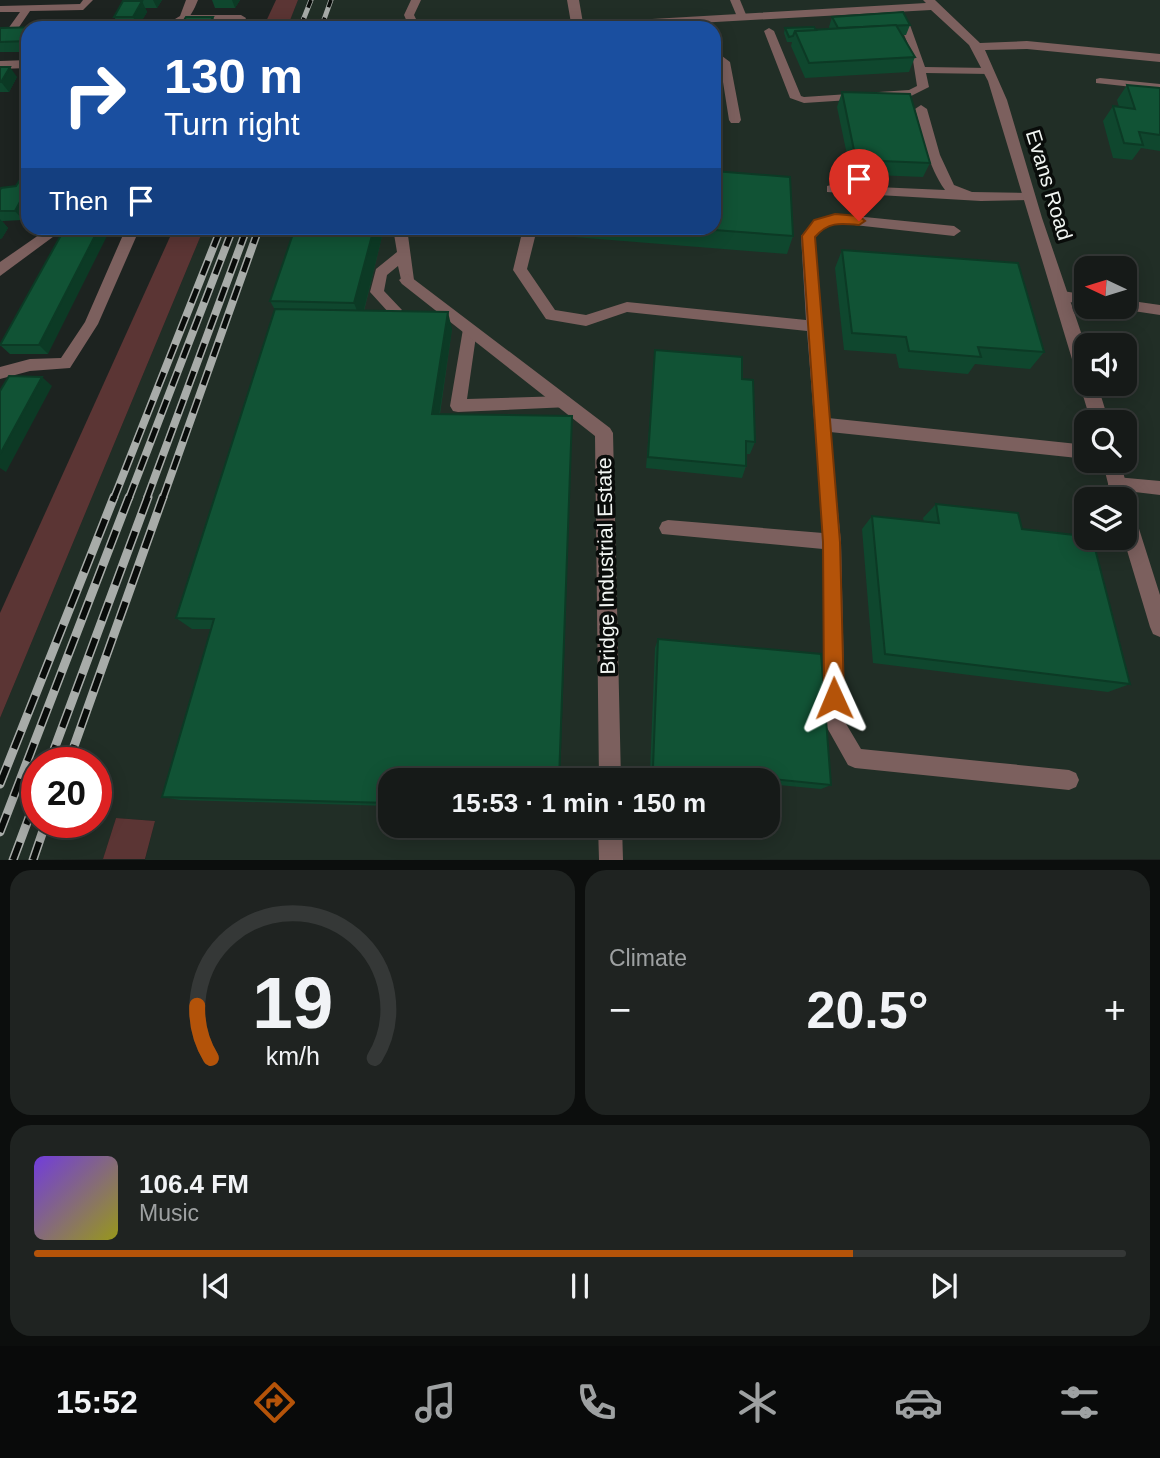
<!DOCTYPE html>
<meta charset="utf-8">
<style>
:root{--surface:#161a18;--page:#1f2321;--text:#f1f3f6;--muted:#9ea1a2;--line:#353837;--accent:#b45309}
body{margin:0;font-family:Helvetica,sans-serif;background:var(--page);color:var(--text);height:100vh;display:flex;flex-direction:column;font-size:26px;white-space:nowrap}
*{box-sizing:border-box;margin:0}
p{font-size:23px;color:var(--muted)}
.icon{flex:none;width:38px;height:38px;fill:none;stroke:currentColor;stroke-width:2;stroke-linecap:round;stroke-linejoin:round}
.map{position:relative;height:860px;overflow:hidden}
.sheet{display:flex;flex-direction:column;gap:10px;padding:10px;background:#0c0e0d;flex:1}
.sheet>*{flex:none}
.guide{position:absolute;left:21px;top:21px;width:700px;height:214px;border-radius:21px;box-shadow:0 4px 18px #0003,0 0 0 2px var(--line);background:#1a4fa0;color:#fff;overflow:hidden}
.needle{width:46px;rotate:274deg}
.fabs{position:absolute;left:1074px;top:256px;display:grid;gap:14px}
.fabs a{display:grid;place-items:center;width:63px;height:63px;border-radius:14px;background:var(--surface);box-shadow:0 4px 18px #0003,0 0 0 2px var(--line);font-size:35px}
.speed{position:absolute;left:21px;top:747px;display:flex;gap:14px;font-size:35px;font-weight:700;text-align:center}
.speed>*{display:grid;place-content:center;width:91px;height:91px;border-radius:50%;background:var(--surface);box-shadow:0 4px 18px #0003,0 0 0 2px var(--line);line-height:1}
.speed .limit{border:10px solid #d22;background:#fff;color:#111}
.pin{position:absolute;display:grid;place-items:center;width:60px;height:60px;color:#fff;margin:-72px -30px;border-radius:50% 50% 50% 0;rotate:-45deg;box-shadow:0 0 7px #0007}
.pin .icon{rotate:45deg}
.me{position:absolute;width:77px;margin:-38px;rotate:359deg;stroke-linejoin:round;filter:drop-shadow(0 0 5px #0008)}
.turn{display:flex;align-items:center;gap:24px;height:147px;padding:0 28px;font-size:32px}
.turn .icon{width:91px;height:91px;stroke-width:2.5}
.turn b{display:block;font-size:49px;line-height:60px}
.then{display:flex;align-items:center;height:66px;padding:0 28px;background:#0003;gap:14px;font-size:26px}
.big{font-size:52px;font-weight:700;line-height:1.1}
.sheet .widget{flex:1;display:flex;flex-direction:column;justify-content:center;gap:10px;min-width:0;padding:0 24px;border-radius:21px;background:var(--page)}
.sheet .dial{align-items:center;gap:0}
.dial svg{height:182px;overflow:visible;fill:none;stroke:var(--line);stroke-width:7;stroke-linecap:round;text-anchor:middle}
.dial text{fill:var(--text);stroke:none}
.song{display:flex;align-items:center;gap:21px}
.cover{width:84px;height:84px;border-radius:10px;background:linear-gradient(135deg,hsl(260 70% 55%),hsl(60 70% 35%))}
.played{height:7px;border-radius:4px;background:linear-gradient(90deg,var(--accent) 75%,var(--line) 75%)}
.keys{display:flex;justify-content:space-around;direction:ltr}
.heat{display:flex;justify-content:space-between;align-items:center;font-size:38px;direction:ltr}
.sheet .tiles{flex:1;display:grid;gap:10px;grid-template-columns:1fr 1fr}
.widget:last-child{grid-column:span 2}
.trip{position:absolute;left:378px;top:768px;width:402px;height:70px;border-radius:21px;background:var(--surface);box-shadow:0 4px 18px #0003,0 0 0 2px var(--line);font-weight:700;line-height:70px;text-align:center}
.tab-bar{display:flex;height:112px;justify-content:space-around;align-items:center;background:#090a0a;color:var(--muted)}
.tab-bar .icon{width:49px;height:49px}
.tab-bar .on{color:var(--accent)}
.tab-bar b{font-size:32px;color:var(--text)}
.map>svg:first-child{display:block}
</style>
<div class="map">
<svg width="1160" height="860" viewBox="0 0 1160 860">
<rect width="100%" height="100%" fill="#1d2320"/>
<path fill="#212e26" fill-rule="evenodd" d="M298,0H1160V859L145,860L155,821L116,818L103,859L0,860V718L204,228H714V28H287ZM1087,268H1125V306H1087ZM1087,345H1125V383H1087ZM1087,422H1125V460H1087ZM1087,499H1125V537H1087ZM37,763H96V822H37ZM390,780H768V826H390Z"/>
<g fill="#5b3534">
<path d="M276,0H298L287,28H263Z"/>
<path d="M174,228H204L0,718V613Z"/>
<path d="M116,818L155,821L145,859H103Z"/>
</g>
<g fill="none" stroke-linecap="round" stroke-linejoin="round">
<g fill="#7c605e" fill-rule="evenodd">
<path d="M83,0H93L83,10L30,11L4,49L0,50V40L20,12H0V6L80,4Z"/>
<path d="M411,0H421L414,15L417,21L473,23L478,26L404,28L408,24L404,15Z"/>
<path d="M730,0H740L747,17L746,19H738Z"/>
<path d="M185,15H241L246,18L241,28H231L234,21L181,20V16Z"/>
<path d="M905,22L910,25L925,67L989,68L994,71L989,74L926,73L929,87L911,96L804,103L790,98L764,31L769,28L774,31L801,96L804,97L909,90L917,86L912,54L900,25Z"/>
<path d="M714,50L730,62L741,120L739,123H731L729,120L720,63L714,58Z"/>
<path d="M1100,78L1160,84V90L1096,83V79Z"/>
<path d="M921,105L927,109L940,155L954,185L972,192L1028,193L1034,197L1032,200L981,201L827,192V186L831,185L945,190C928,166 923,137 915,109Z"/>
<path d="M835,214L954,226L961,231L954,236L836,223L824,227L815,237L828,418L1087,445V459L830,432L841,542L845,722L861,749L1069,770L1076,773L1079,780L1076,787L1069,790L855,768L848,765L825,724L823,549L662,534L659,528L662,522L668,520L823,533L807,331L627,312L586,326L551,320L546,319L513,270L521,237L528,232L535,237L527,269L555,310L586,315L627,302L806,320L801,236L814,221Z"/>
<path d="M126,228H140L98,324L70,368L30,371L0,379V367L30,359L61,358L85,322Z"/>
<path d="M393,228H407L414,280L412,284H402L398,266L387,275L384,291L402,310L395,315L390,314L370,292L376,269L397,252Z"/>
<path d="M1063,291L1087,295V305L1058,300L1056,296L1058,292Z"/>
<path d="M1125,300L1160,305V315L1120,309L1119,306H1125Z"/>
<path d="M470,323L477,329L467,399L564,396L569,397L572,402L569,407L458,412L453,411L450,406L463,329Z"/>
<path d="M1116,477L1160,481V495L1110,489L1108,484L1110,479Z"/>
</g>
<g fill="#7c605e" fill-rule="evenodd">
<path d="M186,0H198C190,20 183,28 160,28L180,16Z"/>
<path d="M567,0H579L583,23L926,3L923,0H935L980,43L1027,41L1160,54V62L1027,49L985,50L1007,100L1042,218L1087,350V383H1097L1109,422H1091L988,81L969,45L931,10L610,28H544L550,25L571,23Z"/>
<path d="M28,60V68L0,69V61Z"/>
<path d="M49,228H65L0,276V262Z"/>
<path d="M407,274L610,428L613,433L621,780H599L595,436L402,284L399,280Z"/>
<path d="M1102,460H1120L1130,499L1127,505L1132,507L1134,513L1160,595V637L1153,634L1150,627L1123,537H1125V499H1112Z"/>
<path d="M598,826H622L623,860H599Z"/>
</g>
<defs>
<g id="rail-far2">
<path d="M300,28L311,0"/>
<path d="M321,28L331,0"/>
</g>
<g id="rail-far1">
<path d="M114,498L221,228"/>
<path d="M129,498L233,228"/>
<path d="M147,498L247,228"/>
<path d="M163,498L259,228"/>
</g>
<g id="rail">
<path d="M49,763L148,497"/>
<path d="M68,763L163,497"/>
<path d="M0,784L114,497"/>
<path d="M0,832L129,497"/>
<path d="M13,860L37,796"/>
<path d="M33,860L46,822"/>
</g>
</defs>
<use href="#rail-far2" stroke="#a8aca9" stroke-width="5"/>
<use href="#rail-far1" stroke="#a8aca9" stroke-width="8"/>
<use href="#rail" stroke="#a8aca9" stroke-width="9"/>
<use href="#rail-far2" stroke="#090c0a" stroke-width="3.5" stroke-dasharray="11" stroke-linecap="butt"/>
<use href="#rail-far1" stroke="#090c0a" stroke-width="5" stroke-dasharray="15" stroke-linecap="butt"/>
<use href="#rail" stroke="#090c0a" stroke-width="6" stroke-dasharray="19" stroke-linecap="butt"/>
</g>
<g fill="#0f472e">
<path d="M137,0H162L157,8H145L147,12L138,27H121L114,17L137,1Z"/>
<path d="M212,0H240L235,8H215Z"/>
<path d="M832,17L910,25L906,35H902L915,57L909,72L805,78L791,46L792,42H787L784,33L785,28L816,30L830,29L829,27Z"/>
<path d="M37,27L38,28H28V52H0V28Z"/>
<path d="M0,67L17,77L9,92H0Z"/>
<path d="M1127,85L1160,88V151L1141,148L1132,160L1113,158L1103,121L1113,106L1119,107L1117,100Z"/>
<path d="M842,92L930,163L923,177L851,174L837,107Z"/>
<path d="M28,167V212L23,220L2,221L8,228L2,238L0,239V190L16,186Z"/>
<path d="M65,228L48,354H10L0,345Z"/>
<path d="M384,228L364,311L452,329L440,414L572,416V432L390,780V806L180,800L162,797L211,629H192L176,618L275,310L270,301Z"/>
<path d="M475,228H714L793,236L787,254L475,229Z"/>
<path d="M842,250L1044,352L1030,369L975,364L968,374L899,368L896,354L844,350L835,268Z"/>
<path d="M655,350L742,379L755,442L750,454H746V466L742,478L646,468Z"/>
<path d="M936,504L1022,529L1130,684L1108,692L873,663L862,529L872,516L924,522L923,518Z"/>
<path d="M658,639L831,785L821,789L768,784V780H736L650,772L655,648Z"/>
</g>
<g fill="#0c3a25">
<path d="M153,0H162L157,8Z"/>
<path d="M232,0H240L235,8Z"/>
<path d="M142,1L147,12L138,27L133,17Z"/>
<path d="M213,17L217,28H207Z"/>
<path d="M118,21L122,28H112Z"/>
<path d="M10,67L17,77L9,92L1,82Z"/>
<path d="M28,187V212L23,220L15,211Z"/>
<path d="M0,219L8,228L2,238L0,239Z"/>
<path d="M99,228H111L48,354L39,345Z"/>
<path d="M374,228H384L361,321L354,303Z"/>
<path d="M448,312L452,329L437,429L432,414Z"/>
<path d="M42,377L52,386L6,472L0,468V454Z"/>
<path d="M572,416L560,780H559Z"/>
</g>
<g fill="#115335" stroke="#0c3a25" stroke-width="2">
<path d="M123,1H142L133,17H114Z"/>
<path d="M903,12L910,25L838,28L832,17Z"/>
<path d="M186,17H213L207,28H179Z"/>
<path d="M104,20L118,21L112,28H97Z"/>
<path d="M454,21L548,24L547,28H452Z"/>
<path d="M896,25L915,57L809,63L795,31Z"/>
<path d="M37,27L36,28H28V41L0,42V28Z"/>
<path d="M814,27L816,30L795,31L793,36L789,37L785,28Z"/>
<path d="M0,67H10L1,82H0Z"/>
<path d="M1127,85L1160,88V135L1139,132L1143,145L1124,143L1113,106L1135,109Z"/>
<path d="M842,92L910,94L930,163L856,160Z"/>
<path d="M28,167V187L15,211H0V190L1,188L16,186Z"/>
<path d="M714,171L790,177L793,236L688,228H714Z"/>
<path d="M65,228H99L39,345H0Z"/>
<path d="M295,228H374L354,303L270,301Z"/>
<path d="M842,250L1018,263L1044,352L978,347L981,357L909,351L906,337L852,333Z"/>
<path d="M275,309L448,312L432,414L572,416L559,780H390V803L162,797L214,619L176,618Z"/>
<path d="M655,350L742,357V379L753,380L755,442L746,441V466L648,457Z"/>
<path d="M9,376L42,377L0,454V391Z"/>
<path d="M936,504L1018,513L1022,529L1092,537L1130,684L885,654L872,516L939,523Z"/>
<path d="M658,639L821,654L831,785L653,767Z"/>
</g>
<path fill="#b45309" stroke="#753606" stroke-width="2" d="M835,214L859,216L865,221L859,225C839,223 828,222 815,237L840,542L844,698L841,704L834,707L827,704L824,698L823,542L802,236L814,220Z"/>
<g text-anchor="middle" stroke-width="7" stroke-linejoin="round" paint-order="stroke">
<g font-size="21" fill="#f1f5f2" stroke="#090c0a">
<text transform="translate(1049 185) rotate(73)" y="7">Evans Road</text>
<text transform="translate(606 566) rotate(-91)" y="7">Bridge Industrial Estate</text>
</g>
</g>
</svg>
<div class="fabs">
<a><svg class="needle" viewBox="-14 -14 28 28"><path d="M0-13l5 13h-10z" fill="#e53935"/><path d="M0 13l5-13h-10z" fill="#9ea1a2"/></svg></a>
<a><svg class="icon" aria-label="sound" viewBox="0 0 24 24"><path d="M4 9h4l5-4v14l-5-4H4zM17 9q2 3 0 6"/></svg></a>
<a><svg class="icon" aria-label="search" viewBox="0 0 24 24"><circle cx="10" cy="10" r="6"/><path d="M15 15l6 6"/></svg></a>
<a><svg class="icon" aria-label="layers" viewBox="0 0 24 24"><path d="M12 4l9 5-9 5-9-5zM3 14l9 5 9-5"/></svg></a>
</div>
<div class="speed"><div class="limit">20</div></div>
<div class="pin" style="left:859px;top:221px;background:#d93025"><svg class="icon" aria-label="arrive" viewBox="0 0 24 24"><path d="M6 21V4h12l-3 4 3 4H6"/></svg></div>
<svg class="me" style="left:834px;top:698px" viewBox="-20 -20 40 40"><path d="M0-17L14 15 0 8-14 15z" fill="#b45309" stroke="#fff" stroke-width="4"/></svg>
<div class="trip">15:53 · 1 min · 150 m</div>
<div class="guide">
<div class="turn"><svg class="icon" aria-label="right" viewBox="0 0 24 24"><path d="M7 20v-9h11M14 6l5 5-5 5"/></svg><div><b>130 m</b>Turn right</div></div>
<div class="then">Then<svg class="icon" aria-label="arrive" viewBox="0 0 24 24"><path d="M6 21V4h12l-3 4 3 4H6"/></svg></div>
</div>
</div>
<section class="sheet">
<div class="tiles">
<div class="widget dial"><svg viewBox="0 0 100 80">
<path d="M14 69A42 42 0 1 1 86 69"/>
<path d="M14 69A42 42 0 0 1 8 46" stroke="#b45309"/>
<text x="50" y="56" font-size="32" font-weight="700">19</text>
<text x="50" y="72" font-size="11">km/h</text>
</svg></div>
<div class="widget"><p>Climate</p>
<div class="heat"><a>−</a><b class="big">20.5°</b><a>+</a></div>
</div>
<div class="widget">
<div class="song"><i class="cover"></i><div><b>106.4 FM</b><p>Music</p></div></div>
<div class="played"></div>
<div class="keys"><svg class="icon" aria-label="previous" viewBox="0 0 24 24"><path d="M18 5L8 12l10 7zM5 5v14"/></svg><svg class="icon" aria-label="pause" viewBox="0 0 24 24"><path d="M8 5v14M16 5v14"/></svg><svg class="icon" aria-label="next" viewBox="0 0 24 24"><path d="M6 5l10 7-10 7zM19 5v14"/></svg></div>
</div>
</div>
</section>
<nav class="tab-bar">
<b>15:52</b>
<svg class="icon on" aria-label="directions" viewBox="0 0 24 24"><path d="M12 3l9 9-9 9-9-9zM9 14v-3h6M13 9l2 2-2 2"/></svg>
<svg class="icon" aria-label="music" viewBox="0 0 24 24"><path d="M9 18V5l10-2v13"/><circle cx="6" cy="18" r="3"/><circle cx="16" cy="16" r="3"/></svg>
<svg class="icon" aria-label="phone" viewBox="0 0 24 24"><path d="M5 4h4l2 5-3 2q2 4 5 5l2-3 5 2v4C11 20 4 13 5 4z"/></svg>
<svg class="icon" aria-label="climate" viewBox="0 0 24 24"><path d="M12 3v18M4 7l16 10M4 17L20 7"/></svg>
<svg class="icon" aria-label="car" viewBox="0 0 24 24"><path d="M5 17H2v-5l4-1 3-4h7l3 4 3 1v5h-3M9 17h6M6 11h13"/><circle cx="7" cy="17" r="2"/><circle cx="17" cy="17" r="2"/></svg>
<svg class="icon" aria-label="filters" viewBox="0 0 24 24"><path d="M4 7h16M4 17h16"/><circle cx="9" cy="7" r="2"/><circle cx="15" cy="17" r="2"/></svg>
</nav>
